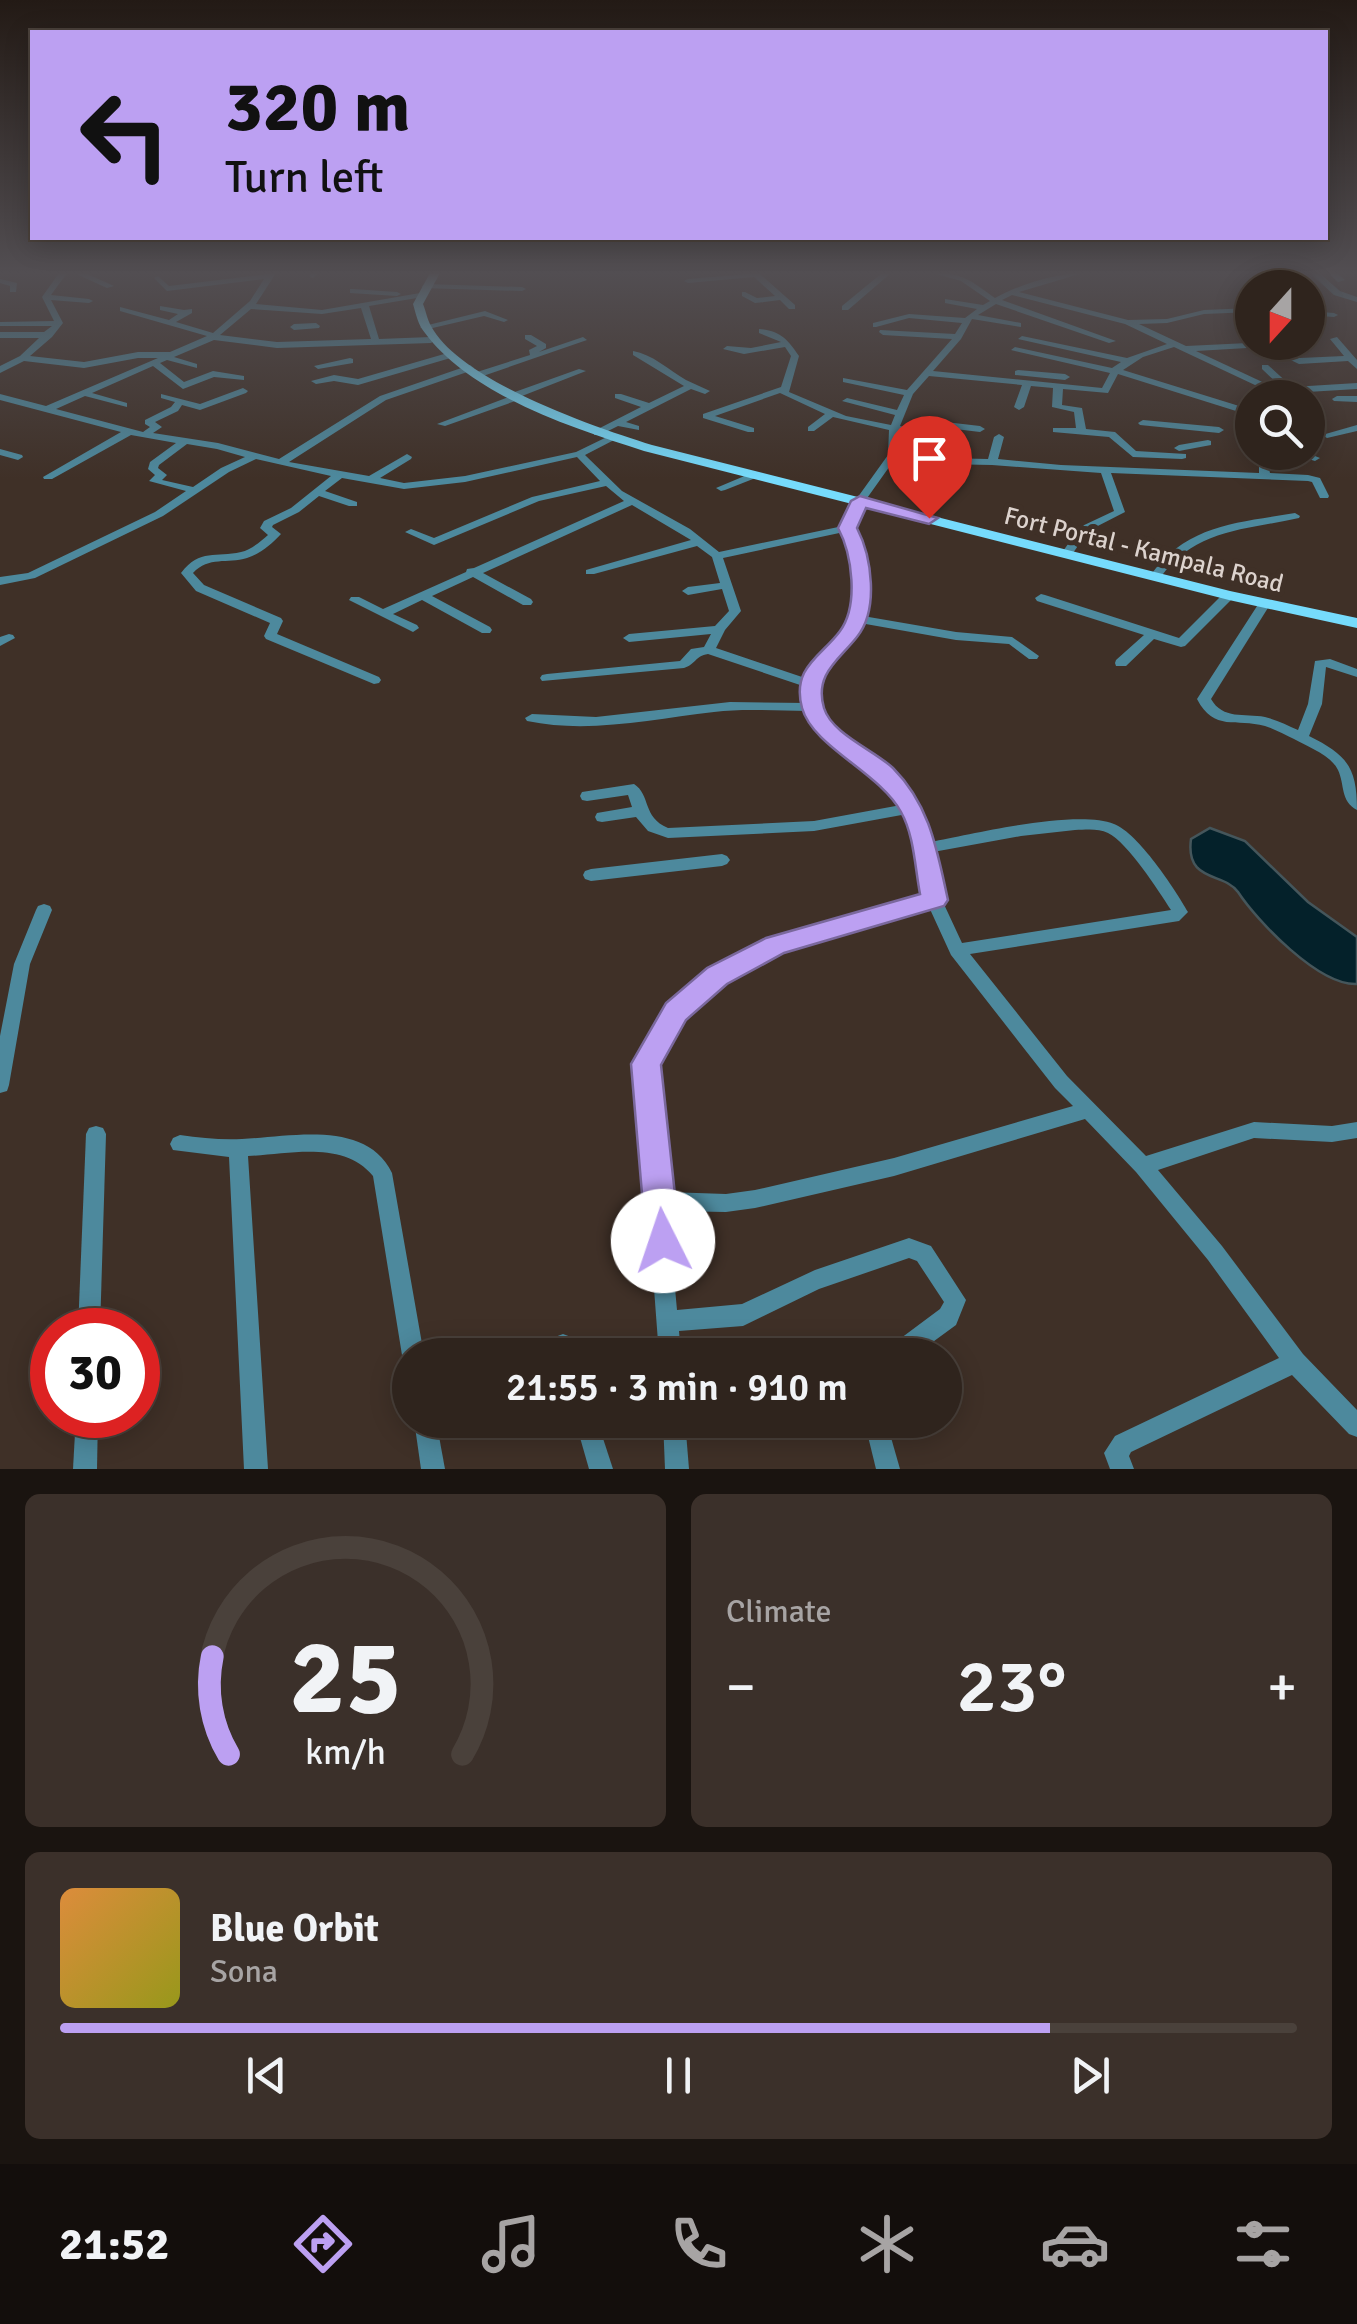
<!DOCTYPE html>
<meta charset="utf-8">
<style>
:root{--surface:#2f241d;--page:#3b302a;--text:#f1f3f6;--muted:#a7a4a4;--line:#4a413b;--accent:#bca0f2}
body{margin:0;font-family:Signika,sans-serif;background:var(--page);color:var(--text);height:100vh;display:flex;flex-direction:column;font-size:38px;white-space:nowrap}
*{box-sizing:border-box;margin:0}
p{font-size:32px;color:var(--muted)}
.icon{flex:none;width:55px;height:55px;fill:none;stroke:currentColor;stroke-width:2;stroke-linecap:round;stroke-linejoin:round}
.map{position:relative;height:1469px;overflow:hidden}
.sheet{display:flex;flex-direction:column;gap:25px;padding:25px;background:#1a1410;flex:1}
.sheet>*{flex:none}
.banner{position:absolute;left:30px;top:30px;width:1298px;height:210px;border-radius:0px;box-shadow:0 5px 25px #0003,0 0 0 2px var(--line);background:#bca0f2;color:#111;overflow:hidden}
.needle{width:65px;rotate:201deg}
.buttons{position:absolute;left:1235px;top:270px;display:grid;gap:20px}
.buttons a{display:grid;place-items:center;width:90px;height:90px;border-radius:50%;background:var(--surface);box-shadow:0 5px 25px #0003,0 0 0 2px var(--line);font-size:50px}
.speed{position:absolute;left:30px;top:1308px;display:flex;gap:20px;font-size:50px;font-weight:700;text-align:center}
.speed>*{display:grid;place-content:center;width:130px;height:130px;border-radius:50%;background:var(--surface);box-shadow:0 5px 25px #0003,0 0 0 2px var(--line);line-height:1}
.speed .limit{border:15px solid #d22;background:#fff;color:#111}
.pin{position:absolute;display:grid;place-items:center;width:85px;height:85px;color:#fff;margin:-102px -42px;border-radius:50% 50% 50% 0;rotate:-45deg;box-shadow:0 0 10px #0007}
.pin .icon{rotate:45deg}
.me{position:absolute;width:110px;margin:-55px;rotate:356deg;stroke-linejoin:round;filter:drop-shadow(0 0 8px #0008)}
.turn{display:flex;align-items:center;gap:35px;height:210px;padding:0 30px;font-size:45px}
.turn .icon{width:130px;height:130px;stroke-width:2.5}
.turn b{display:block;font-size:70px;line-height:85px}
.big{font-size:75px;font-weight:600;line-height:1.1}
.sheet .widget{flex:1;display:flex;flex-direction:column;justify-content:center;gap:15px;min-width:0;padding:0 35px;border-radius:15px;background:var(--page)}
.sheet .dial{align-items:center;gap:0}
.dial svg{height:260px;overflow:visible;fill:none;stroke:var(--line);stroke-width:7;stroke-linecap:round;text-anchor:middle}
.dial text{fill:var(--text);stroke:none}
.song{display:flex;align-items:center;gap:30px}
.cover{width:120px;height:120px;border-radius:15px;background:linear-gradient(135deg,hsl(30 70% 55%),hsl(60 70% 35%))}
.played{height:10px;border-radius:5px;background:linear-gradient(90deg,var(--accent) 80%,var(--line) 80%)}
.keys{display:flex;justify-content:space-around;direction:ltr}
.heat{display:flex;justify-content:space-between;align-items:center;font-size:55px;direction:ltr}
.sheet .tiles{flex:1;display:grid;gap:25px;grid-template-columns:1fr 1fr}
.widget:last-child{grid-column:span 2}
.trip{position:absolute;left:392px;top:1338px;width:570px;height:100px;border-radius:50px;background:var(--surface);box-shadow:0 5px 25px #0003,0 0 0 2px var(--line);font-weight:600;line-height:100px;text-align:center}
.tab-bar{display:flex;height:160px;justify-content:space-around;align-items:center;background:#130e0c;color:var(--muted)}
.tab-bar .icon{width:70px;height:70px}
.tab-bar .active{color:var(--accent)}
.tab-bar b{font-size:45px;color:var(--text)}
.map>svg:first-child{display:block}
</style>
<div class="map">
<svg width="1357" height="1469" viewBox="0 0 1357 1469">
<rect width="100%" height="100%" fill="#3f3027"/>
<path fill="#04212a" stroke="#45565b" stroke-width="2.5" d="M1210,828L1245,841L1308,902L1357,937V984C1319,986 1257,921 1238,892C1224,872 1185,883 1191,839Z"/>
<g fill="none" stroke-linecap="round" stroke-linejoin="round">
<g fill="#4d899d" fill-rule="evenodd">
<path d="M59,273H67L51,295L89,299L93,301L89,303L51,300L63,323L52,337L30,356L84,362L138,352H170L207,336L120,311V307L169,320L178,314L160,310V306L184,310L192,309V313L176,322L213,333L250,301L264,279L167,291L154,278L158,276L169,286L276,273L256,304L322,310L420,293H423V297L369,306L379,339L431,337L435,340L431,343L277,348L214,340L174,357L197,364V368L167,360L160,363L184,382L213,371L244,376V380L214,377L183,389L153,366L92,393L127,403V407L85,396L56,409L143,432L150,427L145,424V420L171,407L175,402L161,398V394L200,404L243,388L248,391L246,393L200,410L182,405L178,411L155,422L162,427L153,433L218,443L279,459L380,396L470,365L474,368L473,370L386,400L289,462L369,476L407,454L412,457L411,459L380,478L404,483L465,476L576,452L611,435L614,436V440L585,455L622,491L690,529L719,552L843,526L855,501L888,455L889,430L833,417L814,431H808V427L825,414L780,393L715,416L754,428V432H748L703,418V414L781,387L791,356L785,347L744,354L723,349L727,346L751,348L781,342L759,333V329C781,331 788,340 799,356L789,392L846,416L891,425L895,415L842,401L847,398L897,410L904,395L843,382V378L907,390L952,339L883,335L879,332L880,330L955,334L962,323L909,318L876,327H873V323L909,314L965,318L977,309L945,303V299L983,305L990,301L961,281L933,273C964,273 971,281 995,298C1018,285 1057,273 1083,273L1019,292L1128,320L1167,319L1204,310L1252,308V312L1204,314L1167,323L1139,324L1186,346L1269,342L1300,358L1344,356L1330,339L1337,337L1357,360V369L1348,361L1299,364L1264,347L1196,351L1275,388H1282L1262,369V365H1268L1292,387L1357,383V389L1274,394L1174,347L1143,357L1123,370L1252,410V416L1118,374L1108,393L1063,389L1062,405L1082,408L1086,429L1115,432L1136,451L1186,454V458L1182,459L1133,457L1109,437L1053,432V428H1076L1074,412L1052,407L1053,388L1031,386L1024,407L1019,410L1014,407L1022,385L929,376L913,394L900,426L917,430L928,420L980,426L985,429L980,432L930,426L926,431L962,439L964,441L959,444L899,432L897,457L988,459L994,437L999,434L1004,437L998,459L1061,465L1259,473V461L1267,459L1270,452H1280L1275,463L1268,465L1270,473L1308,475L1320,478L1329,496L1328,498H1320L1312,482L1308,481L1111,473L1125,512L1088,531L1071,556L1067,557L1061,554L1080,527L1114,511L1101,473L992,465L892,463L865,501L853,528L861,542L868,604L863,616L956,632L1012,637L1039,656L1037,659H1029L1009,644L956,640L860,623C850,648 823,655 819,686C813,728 863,745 889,769C909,789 925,814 931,842C973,834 1076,809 1114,824C1138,833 1175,889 1188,912L1179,921L970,954L1067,1076L1146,1156L1254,1122L1332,1126L1357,1122V1138L1332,1142L1254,1138L1158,1170L1222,1246L1303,1354L1357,1410V1437L1349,1434L1292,1375L1131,1452L1129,1456L1134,1469H1110L1104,1453L1115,1436L1279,1358L1208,1260L1136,1172L1085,1119L894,1176L755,1208L726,1212L668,1211L677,1310L742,1304L815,1270L909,1238L931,1246L966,1300L956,1325L915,1355H886L889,1347L940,1309L944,1302L917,1261L909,1258L819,1289L743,1326L679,1331L681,1355H659L637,1063L640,1058L670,1007L711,971L770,940L925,896L913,830L907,814L814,831L668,838L648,831L636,817L602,822L597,821L595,817L597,813L632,807L628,795L587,801L582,800L580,796L582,792L634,784C651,795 642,817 668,828L814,821L901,805L879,776L816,726L808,711C777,711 745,708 714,712C652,719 589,734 527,721L525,718L532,714L596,717L730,702L806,703V687L708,654C695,656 695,665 684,668L542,681L540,678L542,675L547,674L680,661L691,649L704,647L711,634L629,642L623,638L629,634L715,626L729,611L722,589L688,595L682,591L688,587L720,583L712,557L697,546L594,574H586V570L691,540L632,505L483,573L531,599L533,602L531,605H523L473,577L432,596L490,627L492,630L490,633H482L422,600L393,614L417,625L419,628L413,632L349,600L351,597H359L383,609L466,572L467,569L474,568L624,501L606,486L539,501L434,545L405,532L411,529L434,538L532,497L600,481L577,457L465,482L404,489L342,478L325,491L357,502V506H349L319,496L299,512L273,525L272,527L281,534C272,544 260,554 247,558C227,564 209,556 193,573L204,585L281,618L283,621L277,634L379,677L381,680L379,683L374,684L266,639L264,636L270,623L196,591L181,573C200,548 216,558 241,552C251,550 261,541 268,535L260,528L264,521L291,508L331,476L256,459L229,472L163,516L35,578L0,585V577L28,573L155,512L186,491L149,481L155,475L148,469L150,462L176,443L131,435L52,479H44L43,477L121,432L0,400V394L46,406L158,358H138L84,368L24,361L0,373V366L20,356L39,338H0V332H44L52,326H0V322L54,321L42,297ZM1012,295L1125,324L1167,344L1127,358L1022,336L1018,339L1121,362L1112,368L1015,347L1011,350L1110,373L1102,388L933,371L961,339L972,319L1021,327V323L978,315L996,304L1109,343L1116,341L1002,300ZM361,308L371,339L277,342L220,335L251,309L322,314ZM187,444L217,449L245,457L221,468L193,487L162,480L167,475L158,468L159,465ZM844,532L849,542L856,604L844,631L817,655L808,679L716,648L725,630L741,611L723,558ZM1075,830C1085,830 1098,828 1108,833C1128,843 1158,890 1171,910L962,943L942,900L933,852L1021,836ZM929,907L951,955L1055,1088L1073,1106L894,1158L755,1190L726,1194L667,1192L655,1064L682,1017L723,981L781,950Z"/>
<path d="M74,273H85L114,286L107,288Z"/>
<path d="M311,273H319L313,278L309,276Z"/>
<path d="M759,273L795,305V309H789L780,300L755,303L742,296V292H745L757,298L775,296L754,277L688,283L684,281L688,279Z"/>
<path d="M882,273H891L848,310H842V306Z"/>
<path d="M1261,273H1272L1294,284L1287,286Z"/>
<path d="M1310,273H1319L1340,291L1357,297V302L1334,295Z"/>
<path d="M1328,273H1337L1345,280L1338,282Z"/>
<path d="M0,279L17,283L16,292H10V286L0,283Z"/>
<path d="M426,284L522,287L526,289L522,291L423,288L422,286Z"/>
<path d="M353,289L397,292L401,294L397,296L350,293V289Z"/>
<path d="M485,311L508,320L504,322L484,316L424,330L420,327Z"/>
<path d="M1308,311L1334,313L1338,315L1334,317L1308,315Z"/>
<path d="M316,323L320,326L319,328L294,330L290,327L294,324Z"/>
<path d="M525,335H531L546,344V348L539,352L583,337L587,340L483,376H477V372L530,355L529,350L537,346L525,339Z"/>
<path d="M633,351C652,354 669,370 686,380C694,384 702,387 710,391L705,394L691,389L626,422L639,426V430L618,426L600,435H594V431L641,407L615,398V394H621L649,403L684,386L633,355Z"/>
<path d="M451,352L455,355L454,357L358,385L334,381L316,384L311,381L334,375L358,379Z"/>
<path d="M350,358L353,359V363L318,369L314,366Z"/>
<path d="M579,369L586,371L522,396L521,399L445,426L437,424L511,396L512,393Z"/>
<path d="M1018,370L1065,374L1070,377L1065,380L1015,375V371Z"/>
<path d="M1337,396H1357V402L1334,401L1332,399Z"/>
<path d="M1143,420L1219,427L1224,430L1219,433L1140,425L1138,423Z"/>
<path d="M1357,425V431L1327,438L1322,435Z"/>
<path d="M1208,440L1211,441V445L1179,451L1174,448L1179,445Z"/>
<path d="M0,449L22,455L23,457L18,460L0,455Z"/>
<path d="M1285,452H1305L1320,458L1315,461Z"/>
<path d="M754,472L759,475L758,477L725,490L721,491L716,488Z"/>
<path d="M1295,513L1300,516L1299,518C1245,530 1195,529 1160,578L1156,579L1150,576C1187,524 1237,523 1295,513Z"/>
<path d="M1229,591L1235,595L1233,598L1185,646L1181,647L1154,639L1126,666H1116L1115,663L1116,660L1144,635L1037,601L1035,598L1041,594L1045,595L1179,638L1225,592Z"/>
<path d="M1265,599L1271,603L1211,699C1223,720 1244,713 1265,717C1277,720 1287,725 1298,730L1308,704L1315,661L1330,659L1357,669V677L1326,667L1322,704L1309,736C1347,755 1357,767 1357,810C1340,801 1345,785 1338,770C1331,755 1306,746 1294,739C1285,735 1275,729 1265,726C1236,718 1214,732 1197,699L1259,603Z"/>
<path d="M9,634L13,635L15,638L0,646V637Z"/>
<path d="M722,854L727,856L730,860L727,864L722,866L591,881L585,879L583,875L585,871L591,869Z"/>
<path d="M44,904L50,906L52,910L30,964L9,1085L7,1091L0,1093V1036L14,964L36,910L38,906Z"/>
<path d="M96,1126L103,1128L106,1134L100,1330H78L86,1134L89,1128Z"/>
<path d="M180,1135C201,1138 221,1140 242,1139C290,1137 366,1119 392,1173L424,1355H410V1365L405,1363L402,1355L373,1176C344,1140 289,1154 248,1156L268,1469H244L229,1157L173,1150L170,1144L173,1138Z"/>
<path d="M563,1334L571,1337L577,1355H555L552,1345L555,1337Z"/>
<path d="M76,1415H98L97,1469H73Z"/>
<path d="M414,1420H436L445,1469H421Z"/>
<path d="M575,1420H597L613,1469H589Z"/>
<path d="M663,1420H685L689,1469H665Z"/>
<path d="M864,1420H886L900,1469H876Z"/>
</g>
<path fill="#76dbfc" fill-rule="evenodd" d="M430,273H440L423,304C426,311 427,319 431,326C460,381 594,427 652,445L1230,591L1357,618V628L1229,600L644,451C572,428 471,395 425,333C418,325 416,314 413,304Z"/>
</g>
<linearGradient id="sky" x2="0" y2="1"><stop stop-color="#231a15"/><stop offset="0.57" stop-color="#524e52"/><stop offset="1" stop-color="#524e52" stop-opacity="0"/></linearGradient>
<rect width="1357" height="479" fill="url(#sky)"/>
<path fill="#bca0f2" stroke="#7a689d" stroke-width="2.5" d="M860,496L938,518L929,524L866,508L857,528C872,557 879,610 857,637C839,660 814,674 824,708C832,734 874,750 893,768C930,805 937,850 948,900L944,906L784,953L727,984L686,1020L661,1065L680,1241L675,1253L663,1257L651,1253L646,1241L631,1064L666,1003L707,968L766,938L920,894C915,868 914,835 901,812C879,772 813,747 802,708C791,667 822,656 840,631C859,605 852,554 838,528L851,501Z"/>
<g text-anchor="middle" stroke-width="10" stroke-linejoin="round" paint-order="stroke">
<g font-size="25" fill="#dcd2cd" stroke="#3f3027">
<text transform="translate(1144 549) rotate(14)" y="9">Fort Portal - Kampala Road</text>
</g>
</g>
</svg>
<div class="buttons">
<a><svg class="needle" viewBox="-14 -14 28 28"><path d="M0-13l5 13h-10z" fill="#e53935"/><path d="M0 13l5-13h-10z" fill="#a7a4a4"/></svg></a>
<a><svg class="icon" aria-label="search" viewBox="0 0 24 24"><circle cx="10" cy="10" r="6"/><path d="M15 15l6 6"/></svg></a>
</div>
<div class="speed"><div class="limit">30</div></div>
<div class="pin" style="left:929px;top:518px;background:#d93025"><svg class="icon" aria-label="arrive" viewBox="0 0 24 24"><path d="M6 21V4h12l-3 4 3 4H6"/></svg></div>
<svg class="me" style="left:663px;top:1241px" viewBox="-20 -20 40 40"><circle r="19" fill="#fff"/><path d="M0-13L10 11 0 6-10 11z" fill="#bca0f2"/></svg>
<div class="trip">21:55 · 3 min · 910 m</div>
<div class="banner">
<div class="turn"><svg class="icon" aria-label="left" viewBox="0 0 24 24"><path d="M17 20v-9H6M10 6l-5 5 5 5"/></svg><div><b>320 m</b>Turn left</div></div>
</div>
</div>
<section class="sheet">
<div class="tiles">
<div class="widget dial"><svg viewBox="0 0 100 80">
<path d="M14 69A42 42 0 1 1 86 69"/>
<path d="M14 69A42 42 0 0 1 9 39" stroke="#bca0f2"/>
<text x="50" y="56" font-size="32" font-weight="700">25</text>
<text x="50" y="72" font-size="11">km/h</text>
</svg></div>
<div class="widget"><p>Climate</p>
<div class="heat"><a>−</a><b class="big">23°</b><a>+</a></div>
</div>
<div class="widget">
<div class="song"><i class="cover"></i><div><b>Blue Orbit</b><p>Sona</p></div></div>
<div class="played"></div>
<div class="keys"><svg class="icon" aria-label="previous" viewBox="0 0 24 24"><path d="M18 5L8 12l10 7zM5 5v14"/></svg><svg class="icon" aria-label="pause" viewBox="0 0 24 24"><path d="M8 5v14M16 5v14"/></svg><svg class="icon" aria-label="next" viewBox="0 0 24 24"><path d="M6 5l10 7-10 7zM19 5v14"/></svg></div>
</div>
</div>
</section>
<nav class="tab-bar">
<b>21:52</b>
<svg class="icon active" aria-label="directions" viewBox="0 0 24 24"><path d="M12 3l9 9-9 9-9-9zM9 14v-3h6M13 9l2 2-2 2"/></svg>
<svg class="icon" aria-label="music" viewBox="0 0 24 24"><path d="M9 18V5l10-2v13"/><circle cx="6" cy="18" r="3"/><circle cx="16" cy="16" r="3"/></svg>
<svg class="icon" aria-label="phone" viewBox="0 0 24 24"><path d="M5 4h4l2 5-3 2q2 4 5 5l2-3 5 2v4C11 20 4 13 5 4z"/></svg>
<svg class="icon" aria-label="climate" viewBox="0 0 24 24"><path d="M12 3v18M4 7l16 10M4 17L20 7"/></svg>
<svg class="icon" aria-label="car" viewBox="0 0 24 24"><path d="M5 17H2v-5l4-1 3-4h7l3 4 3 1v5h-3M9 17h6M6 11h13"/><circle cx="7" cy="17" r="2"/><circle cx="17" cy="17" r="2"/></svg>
<svg class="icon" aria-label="filters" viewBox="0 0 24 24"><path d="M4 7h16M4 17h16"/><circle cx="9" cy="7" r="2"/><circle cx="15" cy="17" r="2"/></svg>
</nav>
